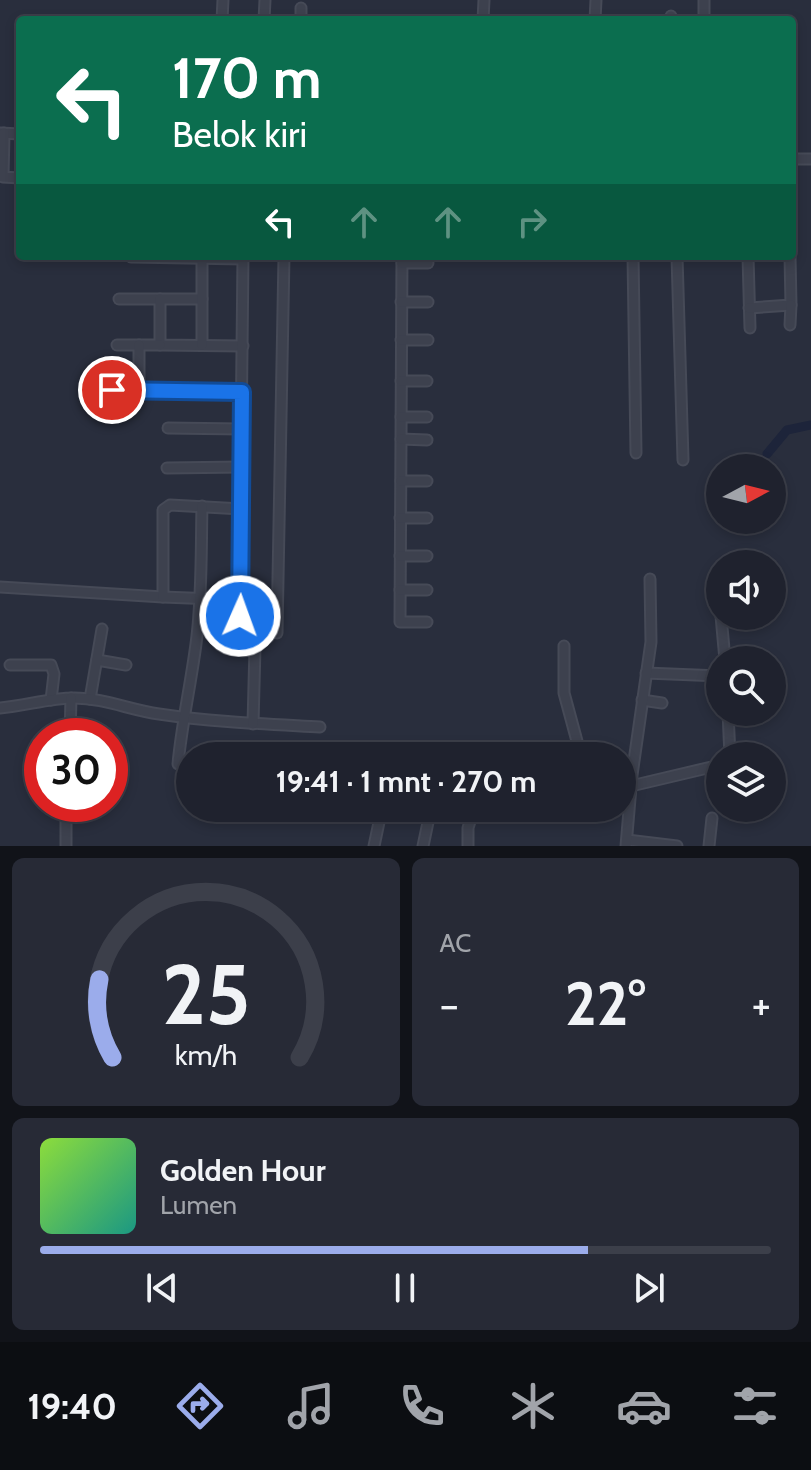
<!DOCTYPE html>
<html lang="id">
<meta charset="utf-8">
<style>
:root{--surface:#1f222e;--page:#272a36;--text:#f1f3f6;--muted:#a1a4aa;--line:#3c3f4a;--accent:#9baceb}
body{margin:0;font-family:Cabin,sans-serif;background:var(--page);color:var(--text);height:100vh;display:flex;flex-direction:column;font-size:30px;white-space:nowrap}
*{box-sizing:border-box;margin:0}
p{font-size:26px;color:var(--muted)}
.icon{flex:none;width:44px;height:44px;fill:none;stroke:currentColor;stroke-width:2;stroke-linecap:round;stroke-linejoin:round}
.map{position:relative;height:846px;overflow:hidden}
.side{display:flex;flex-direction:column;gap:12px;padding:12px;background:#111319;flex:1}
.side>*{flex:none}
.banner{position:absolute;left:16px;top:16px;width:780px;height:244px;border-radius:8px;box-shadow:0 4px 12px #0003,0 0 0 2px var(--line);background:#0b6e4f;color:#fff;overflow:hidden}
.needle{width:52px;rotate:83deg}
.tools{position:absolute;left:706px;top:454px;display:grid;gap:16px}
.tools a{display:grid;place-items:center;width:80px;height:80px;border-radius:50%;background:var(--surface);box-shadow:0 4px 12px #0003,0 0 0 2px var(--line);font-size:40px}
.speed{position:absolute;left:24px;top:718px;display:flex;gap:16px;font-size:40px;font-weight:700;text-align:center}
.speed>*{display:grid;place-content:center;width:104px;height:104px;border-radius:50%;background:var(--surface);box-shadow:0 4px 12px #0003,0 0 0 2px var(--line);line-height:1}
.speed .limit{border:12px solid #d22;background:#fff;color:#111}
.pin{position:absolute;display:grid;place-items:center;width:68px;height:68px;color:#fff;margin:-34px;border:4px solid #fff;border-radius:50%;box-shadow:0 2px 8px #0007}
.me{position:absolute;width:88px;margin:-44px;rotate:2deg;stroke-linejoin:round;filter:drop-shadow(0 0 6px #0008)}
.turn{display:flex;align-items:center;gap:28px;height:168px;padding:0 24px;font-size:36px}
.turn .icon{width:104px;height:104px;stroke-width:2.5}
.turn b{display:block;font-size:56px;line-height:68px}
.lanes{display:flex;align-items:center;height:76px;padding:0 24px;background:#0003;justify-content:center;gap:40px;direction:ltr}
.lanes .off{opacity:.35}
.big{font-size:60px;font-weight:700;line-height:1.1}
.side .widget{flex:1;display:flex;flex-direction:column;justify-content:center;gap:12px;min-width:0;padding:0 28px;border-radius:12px;background:var(--page)}
.side .dial{align-items:center;gap:0}
.dial svg{height:208px;overflow:visible;fill:none;stroke:var(--line);stroke-width:7;stroke-linecap:round;text-anchor:middle}
.dial text{fill:var(--text);stroke:none}
.song{display:flex;align-items:center;gap:24px}
.cover{width:96px;height:96px;border-radius:12px;background:linear-gradient(135deg,hsl(90 70% 55%),hsl(170 70% 35%))}
.played{height:8px;border-radius:4px;background:linear-gradient(90deg,var(--accent) 75%,var(--line) 75%)}
.keys{display:flex;justify-content:space-around;direction:ltr}
.heat{display:flex;justify-content:space-between;align-items:center;font-size:44px;direction:ltr}
.side .tiles{flex:1;display:grid;gap:12px;grid-template-columns:1fr 1fr}
.widget:last-child{grid-column:span 2}
.trip{position:absolute;left:176px;top:742px;width:460px;height:80px;border-radius:40px;background:var(--surface);box-shadow:0 4px 12px #0003,0 0 0 2px var(--line);font-weight:700;line-height:80px;text-align:center}
.tabs{display:flex;height:128px;justify-content:space-around;align-items:center;background:#0c0e12;color:var(--muted)}
.tabs .icon{width:56px;height:56px}
.tabs .selected{color:var(--accent)}
.tabs b{font-size:36px;color:var(--text)}
.map>svg:first-child{display:block}
</style>
<div class="map">
<svg width="811" height="846" viewBox="0 0 811 846">
<rect width="100%" height="100%" fill="#292e3d"/>
<g fill="none" stroke-linecap="round" stroke-linejoin="round">
<path stroke="#1d243a" stroke-width="9" d="M767,454L787,430L811,425"/>
<defs>
<g id="minor">
<path d="M671,16V20"/>
<path d="M222,20L223,0"/>
<path d="M264,20L265,0"/>
<path d="M301,20V8"/>
<path d="M483,20L484,0"/>
<path d="M595,20L596,0"/>
<path d="M704,20V0"/>
<path d="M0,133L20,134"/>
<path d="M4,133L3,177L20,178"/>
<path d="M792,159H811"/>
<path d="M402,256L400,622H427"/>
<path d="M633,256L636,453"/>
<path d="M677,256L683,460"/>
<path d="M748,256L750,328"/>
<path d="M131,257L243,259"/>
<path d="M402,263H428"/>
<path d="M119,299H160"/>
<path d="M202,299H160V345L243,346"/>
<path d="M401,302H428"/>
<path d="M749,308L791,305L790,256"/>
<path d="M790,325L791,305"/>
<path d="M401,340H428"/>
<path d="M117,345H160"/>
<path d="M202,345V260"/>
<path d="M401,381H427"/>
<path d="M112,390L242,392"/>
<path d="M139,390V345"/>
<path d="M401,417H427"/>
<path d="M168,428L241,429"/>
<path d="M401,439L427,440"/>
<path d="M167,468L241,467"/>
<path d="M401,481H427"/>
<path d="M400,518H427"/>
<path d="M400,556H427"/>
<path d="M720,580V588"/>
<path d="M0,587L163,597"/>
<path d="M400,590H427"/>
<path d="M240,600L163,597V510L170,505L242,509"/>
<path d="M721,616L725,660"/>
<path d="M239,632L243,256"/>
<path d="M277,633L284,256"/>
<path d="M564,646V693L581,756"/>
<path d="M97,660L126,665"/>
<path d="M10,665H51L54,674L51,700"/>
<path d="M646,673L720,676"/>
<path d="M90,699L102,629"/>
<path d="M642,700L662,703"/>
<path d="M0,708C25,706 49,698 74,698C104,698 130,710 159,714C212,722 266,724 320,727"/>
<path d="M728,712L730,756"/>
<path d="M253,724L255,647"/>
<path d="M70,736L71,698"/>
<path d="M178,764C182,721 192,679 197,636C202,593 201,549 202,506"/>
<path d="M631,786L720,765"/>
<path d="M575,808L582,810"/>
<path d="M732,808V813"/>
<path d="M627,840L677,846"/>
<path d="M66,846V804"/>
<path d="M374,846L382,808"/>
<path d="M423,846L431,808"/>
<path d="M468,846V828L474,808"/>
<path d="M626,846L632,775L651,642L650,579"/>
<path d="M709,846L712,818"/>
</g>
</defs>
<use href="#minor" stroke="#464a57" stroke-width="13"/>
<use href="#minor" stroke="#3d414e" stroke-width="9"/>
</g>
<g fill="none" stroke-linecap="round" stroke-linejoin="round">
<defs>
<path id="route" d="M112,390L242,392L240,616"/>
</defs>
<use href="#route" stroke="#114b97" stroke-width="20"/>
<use href="#route" stroke="#1a73e8" stroke-width="14"/>
</g>
</svg>
<div class="tools">
<a><svg class="needle" viewBox="-14 -14 28 28"><path d="M0-13l5 13h-10z" fill="#e53935"/><path d="M0 13l5-13h-10z" fill="#a1a4aa"/></svg></a>
<a><svg class="icon" aria-label="sound" viewBox="0 0 24 24"><path d="M4 9h4l5-4v14l-5-4H4zM17 9q2 3 0 6"/></svg></a>
<a><svg class="icon" aria-label="search" viewBox="0 0 24 24"><circle cx="10" cy="10" r="6"/><path d="M15 15l6 6"/></svg></a>
<a><svg class="icon" aria-label="layers" viewBox="0 0 24 24"><path d="M12 4l9 5-9 5-9-5zM3 14l9 5 9-5"/></svg></a>
</div>
<div class="speed"><div class="limit">30</div></div>
<div class="pin" style="left:112px;top:390px;background:#d93025"><svg class="icon" aria-label="arrive" viewBox="0 0 24 24"><path d="M6 21V4h12l-3 4 3 4H6"/></svg></div>
<svg class="me" style="left:240px;top:616px" viewBox="-20 -20 40 40"><circle r="17" fill="#1a73e8" stroke="#fff" stroke-width="3"/><path d="M0-11L8 9 0 5-8 9z" fill="#fff"/></svg>
<div class="trip">19:41 · 1 mnt · 270 m</div>
<div class="banner">
<div class="turn"><svg class="icon" aria-label="left" viewBox="0 0 24 24"><path d="M17 20v-9H6M10 6l-5 5 5 5"/></svg><div><b>170 m</b>Belok kiri</div></div>
<div class="lanes"><svg class="icon" aria-label="left" viewBox="0 0 24 24"><path d="M17 20v-9H6M10 6l-5 5 5 5"/></svg><svg class="icon off" aria-label="ahead" viewBox="0 0 24 24"><path d="M12 20V5M6 11l6-6 6 6"/></svg><svg class="icon off" aria-label="ahead" viewBox="0 0 24 24"><path d="M12 20V5M6 11l6-6 6 6"/></svg><svg class="icon off" aria-label="right" viewBox="0 0 24 24"><path d="M7 20v-9h11M14 6l5 5-5 5"/></svg></div>
</div>
</div>
<section class="side">
<div class="tiles">
<div class="widget dial"><svg viewBox="0 0 100 80">
<path d="M14 69A42 42 0 1 1 86 69"/>
<path d="M14 69A42 42 0 0 1 9 39" stroke="#9baceb"/>
<text x="50" y="56" font-size="32" font-weight="700">25</text>
<text x="50" y="72" font-size="11">km/h</text>
</svg></div>
<div class="widget"><p>AC</p>
<div class="heat"><a>−</a><b class="big">22°</b><a>+</a></div>
</div>
<div class="widget">
<div class="song"><i class="cover"></i><div><b>Golden Hour</b><p>Lumen</p></div></div>
<div class="played"></div>
<div class="keys"><svg class="icon" aria-label="previous" viewBox="0 0 24 24"><path d="M18 5L8 12l10 7zM5 5v14"/></svg><svg class="icon" aria-label="pause" viewBox="0 0 24 24"><path d="M8 5v14M16 5v14"/></svg><svg class="icon" aria-label="next" viewBox="0 0 24 24"><path d="M6 5l10 7-10 7zM19 5v14"/></svg></div>
</div>
</div>
</section>
<nav class="tabs">
<b>19:40</b>
<svg class="icon selected" aria-label="directions" viewBox="0 0 24 24"><path d="M12 3l9 9-9 9-9-9zM9 14v-3h6M13 9l2 2-2 2"/></svg>
<svg class="icon" aria-label="music" viewBox="0 0 24 24"><path d="M9 18V5l10-2v13"/><circle cx="6" cy="18" r="3"/><circle cx="16" cy="16" r="3"/></svg>
<svg class="icon" aria-label="phone" viewBox="0 0 24 24"><path d="M5 4h4l2 5-3 2q2 4 5 5l2-3 5 2v4C11 20 4 13 5 4z"/></svg>
<svg class="icon" aria-label="climate" viewBox="0 0 24 24"><path d="M12 3v18M4 7l16 10M4 17L20 7"/></svg>
<svg class="icon" aria-label="car" viewBox="0 0 24 24"><path d="M5 17H2v-5l4-1 3-4h7l3 4 3 1v5h-3M9 17h6M6 11h13"/><circle cx="7" cy="17" r="2"/><circle cx="17" cy="17" r="2"/></svg>
<svg class="icon" aria-label="filters" viewBox="0 0 24 24"><path d="M4 7h16M4 17h16"/><circle cx="9" cy="7" r="2"/><circle cx="15" cy="17" r="2"/></svg>
</nav>
